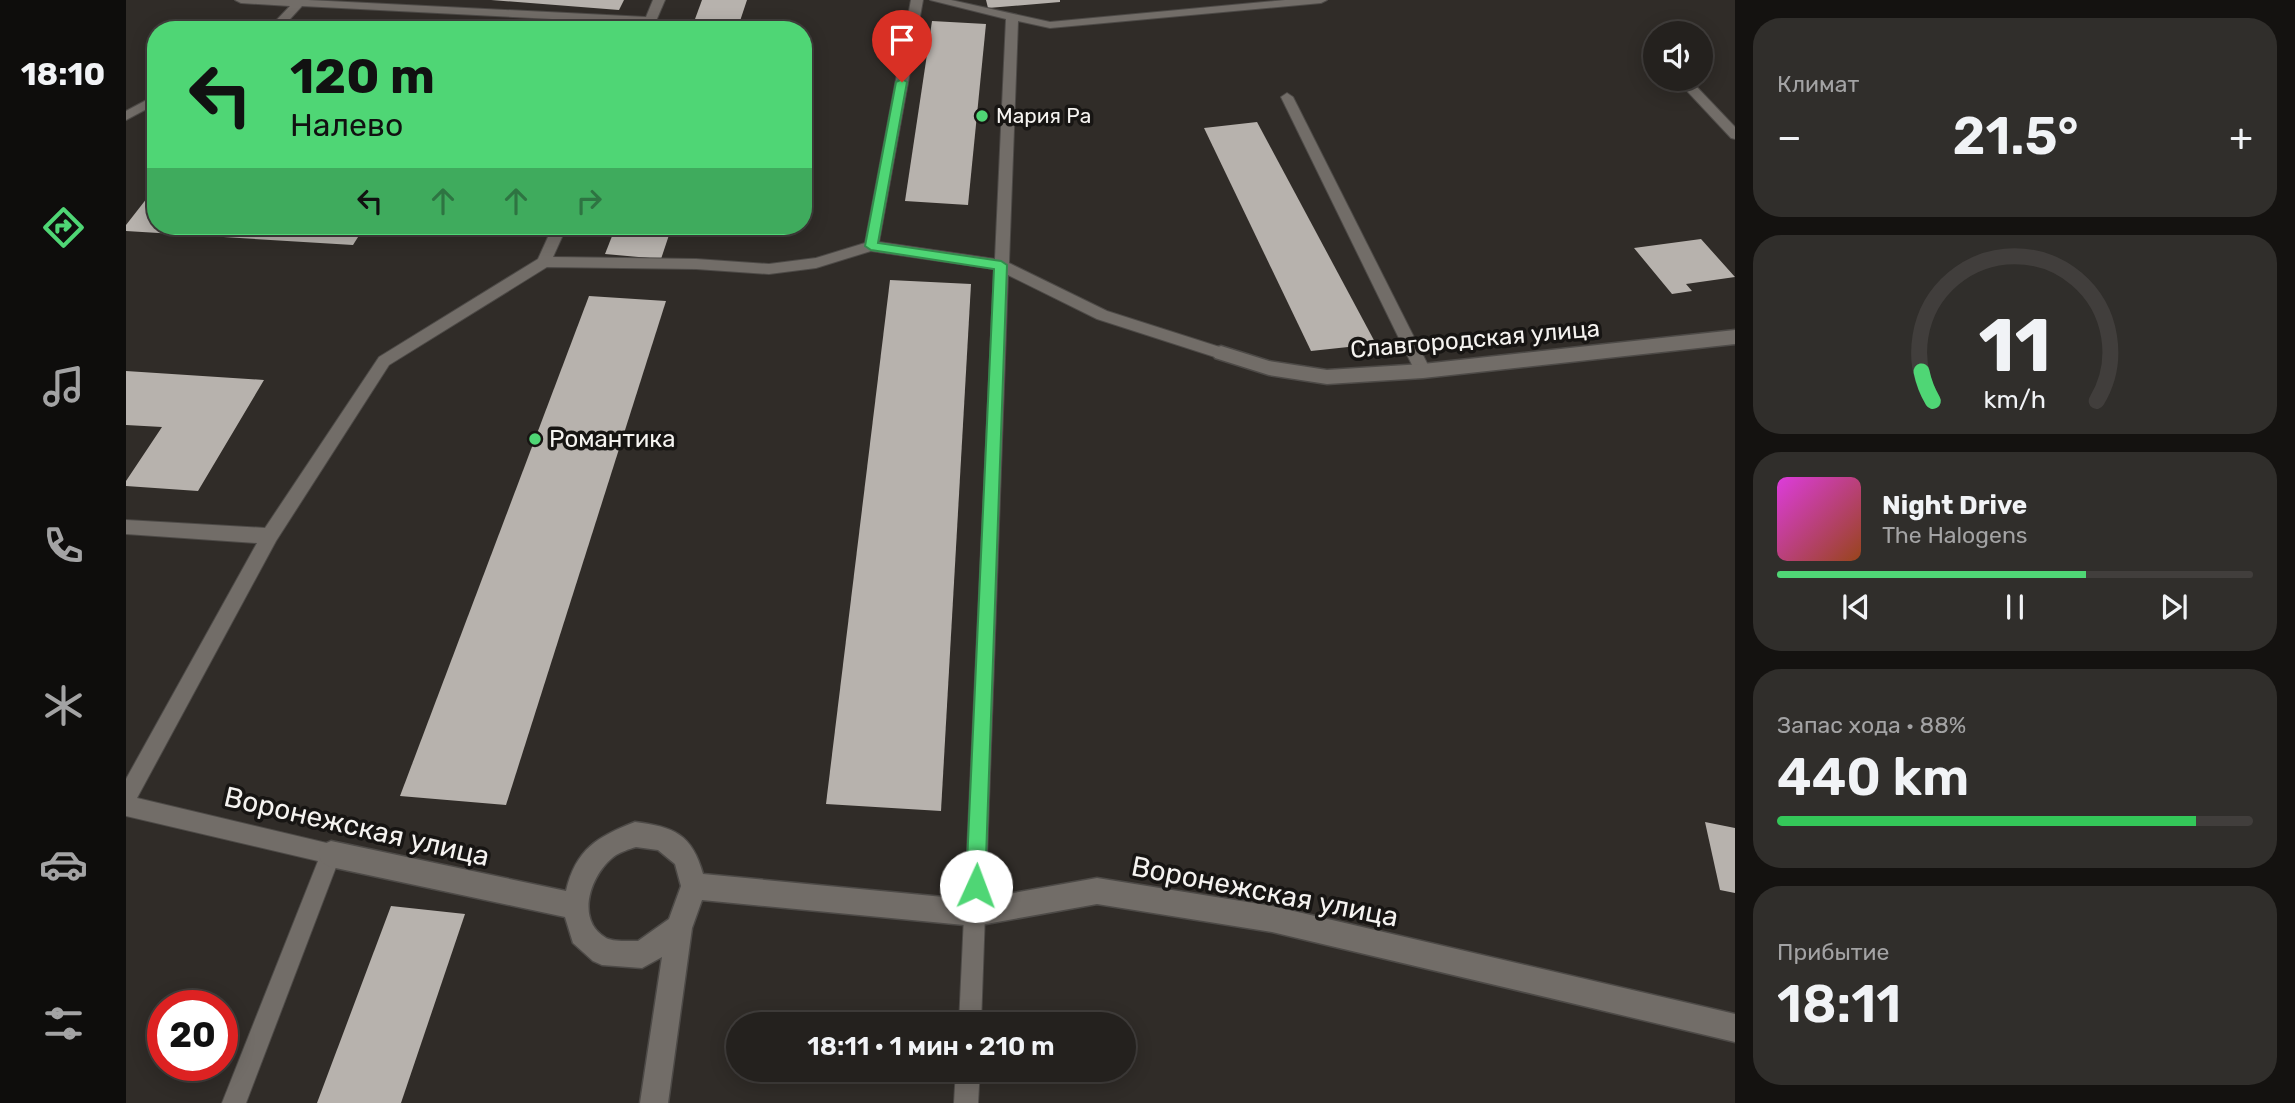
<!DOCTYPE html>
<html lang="ru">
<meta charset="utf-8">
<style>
:root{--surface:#24211e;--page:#302e2b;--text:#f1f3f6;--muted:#a3a3a4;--line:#413e3c;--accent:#4fd675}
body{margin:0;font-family:Rubik,sans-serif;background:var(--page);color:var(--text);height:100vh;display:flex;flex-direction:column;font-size:26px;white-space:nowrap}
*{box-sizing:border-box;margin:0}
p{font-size:23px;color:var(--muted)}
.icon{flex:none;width:38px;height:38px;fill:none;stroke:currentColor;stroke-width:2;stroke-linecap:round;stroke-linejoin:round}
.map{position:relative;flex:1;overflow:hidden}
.drawer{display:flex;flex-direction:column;gap:18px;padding:18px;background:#141210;width:560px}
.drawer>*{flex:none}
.banner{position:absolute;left:21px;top:21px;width:665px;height:214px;border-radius:28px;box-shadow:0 4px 18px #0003,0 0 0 2px var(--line);background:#4fd675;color:#111;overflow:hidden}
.tools{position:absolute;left:1517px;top:21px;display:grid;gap:14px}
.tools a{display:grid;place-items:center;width:70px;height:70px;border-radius:50%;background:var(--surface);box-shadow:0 4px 18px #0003,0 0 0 2px var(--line);font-size:35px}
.speed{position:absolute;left:21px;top:990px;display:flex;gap:14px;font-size:35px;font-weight:700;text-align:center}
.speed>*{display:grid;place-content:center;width:91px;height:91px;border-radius:50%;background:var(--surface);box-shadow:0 4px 18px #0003,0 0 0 2px var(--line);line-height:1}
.speed .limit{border:10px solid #d22;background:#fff;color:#111}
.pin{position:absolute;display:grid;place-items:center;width:60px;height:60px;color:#fff;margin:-72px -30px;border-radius:50% 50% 50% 0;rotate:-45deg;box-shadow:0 0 7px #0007}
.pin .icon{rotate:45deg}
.me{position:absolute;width:77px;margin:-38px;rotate:2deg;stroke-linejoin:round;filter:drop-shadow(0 0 5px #0008)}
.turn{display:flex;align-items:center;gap:24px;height:147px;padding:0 28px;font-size:32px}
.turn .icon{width:91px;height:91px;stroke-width:2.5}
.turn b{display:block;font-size:49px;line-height:60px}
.lanes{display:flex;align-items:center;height:66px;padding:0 28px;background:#0003;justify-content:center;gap:35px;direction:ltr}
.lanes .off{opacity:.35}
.big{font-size:52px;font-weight:600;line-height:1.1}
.drawer .card{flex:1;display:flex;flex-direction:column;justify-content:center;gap:10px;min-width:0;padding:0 24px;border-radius:28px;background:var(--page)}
.drawer .dial{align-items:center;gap:0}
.dial svg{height:182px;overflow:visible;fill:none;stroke:var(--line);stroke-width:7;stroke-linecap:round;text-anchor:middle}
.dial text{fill:var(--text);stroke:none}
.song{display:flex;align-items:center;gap:21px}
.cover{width:84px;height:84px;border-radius:10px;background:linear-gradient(135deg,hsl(300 70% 55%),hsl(20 70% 35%))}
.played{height:7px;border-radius:4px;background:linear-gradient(90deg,var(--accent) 65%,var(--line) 65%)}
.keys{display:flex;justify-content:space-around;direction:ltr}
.heat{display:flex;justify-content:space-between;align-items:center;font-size:38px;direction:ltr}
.charge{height:10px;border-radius:5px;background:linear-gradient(90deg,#34c759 88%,var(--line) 0)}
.trip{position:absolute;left:600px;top:1012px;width:410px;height:70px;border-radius:35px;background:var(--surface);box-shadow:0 4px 18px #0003,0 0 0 2px var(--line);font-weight:600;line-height:70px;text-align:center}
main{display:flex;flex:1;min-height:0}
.tabs{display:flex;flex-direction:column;width:126px;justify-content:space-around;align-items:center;background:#0e0d0c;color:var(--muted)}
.tabs .icon{width:49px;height:49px}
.tabs .current{color:var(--accent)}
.tabs b{font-size:32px;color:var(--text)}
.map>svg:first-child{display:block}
</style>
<main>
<nav class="tabs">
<b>18:10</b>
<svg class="icon current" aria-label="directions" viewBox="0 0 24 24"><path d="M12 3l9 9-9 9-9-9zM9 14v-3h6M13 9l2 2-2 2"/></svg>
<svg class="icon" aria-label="music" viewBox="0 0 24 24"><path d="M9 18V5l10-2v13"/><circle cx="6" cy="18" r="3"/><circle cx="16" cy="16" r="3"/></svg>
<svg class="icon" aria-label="phone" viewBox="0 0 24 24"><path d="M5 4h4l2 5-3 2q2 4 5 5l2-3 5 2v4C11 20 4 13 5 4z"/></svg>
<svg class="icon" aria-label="climate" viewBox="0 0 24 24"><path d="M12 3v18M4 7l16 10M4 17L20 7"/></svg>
<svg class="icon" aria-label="car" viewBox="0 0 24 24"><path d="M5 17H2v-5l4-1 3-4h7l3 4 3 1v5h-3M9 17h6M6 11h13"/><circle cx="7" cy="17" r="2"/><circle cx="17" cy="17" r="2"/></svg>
<svg class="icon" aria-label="filters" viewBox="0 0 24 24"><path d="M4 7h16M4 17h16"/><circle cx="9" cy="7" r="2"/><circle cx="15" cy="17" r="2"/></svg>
</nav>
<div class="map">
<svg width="1609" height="1103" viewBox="0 0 1609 1103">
<rect width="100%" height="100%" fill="#302c28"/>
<g fill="#b7b2ad">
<path d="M365,0H498L493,10Z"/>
<path d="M576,0H621L611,30H565Z"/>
<path d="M860,0H934V2L862,8Z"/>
<path d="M806,21L860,24L842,205L779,201Z"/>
<path d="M1131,122L1250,344L1185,351L1078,128Z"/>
<path d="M25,193H30V226H239L227,245L0,231V225Z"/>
<path d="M490,226H546L535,259L479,254Z"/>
<path d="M1575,239L1609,277L1560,284L1566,291L1546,294L1508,248Z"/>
<path d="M764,280L845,284L815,811L700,804Z"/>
<path d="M463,296L540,301L380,805L274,796Z"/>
<path d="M0,371L138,380L72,491L0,486V481L36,427L0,425Z"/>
<path d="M1579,822L1609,828V893L1594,890Z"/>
<path d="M265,906L339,914L275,1103H191Z"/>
</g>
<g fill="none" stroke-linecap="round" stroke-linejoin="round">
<defs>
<g id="lane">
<path d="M109,0H182L520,17L527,0H539L530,21L524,24L176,6L154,30H141L164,6L115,3Z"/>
<path d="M785,0H797L753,242L869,259L880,19L804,0H825L924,22L1159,0H1201L1195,3L924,28L892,21L883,263L981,311L1100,349L1103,353L1095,359L971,319L882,275L855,1024H833L868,269L745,251L690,268L643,274L570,269L421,267L263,365L150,541L11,798L205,844L212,847L215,854L120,1103H96L192,861L0,816V779L131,543L0,534V520L139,528L253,357L412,259L427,226H441L427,257L570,259L643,264L690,258L739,243Z"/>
<path d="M1565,84L1569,85L1609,127V139L1605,138L1561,91V85Z"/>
<path d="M1161,93L1167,97L1305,371L1302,375L1297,377L1289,371L1155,97Z"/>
<path d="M30,95V104L0,120V111Z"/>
<path d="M830,1069H854L852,1103H828Z"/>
</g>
<g id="street">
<path d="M1609,330V344L1297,378L1201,384L1143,375L1089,358L1086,353L1089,348L1095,346L1143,361L1201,370L1297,364Z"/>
<path d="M509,822C548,827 566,834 577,874L849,900L971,878L1146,906L1609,1014V1042L1146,932L971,904L849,926L576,900L566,928L542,1103H514L536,957L516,968L476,965L467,961L447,943L439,917L205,867L196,863L192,854L196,845L205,841L440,891C450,849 471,837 509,822ZM510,847L532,850L549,864L555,886L543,919L512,941C503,941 488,942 480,938C448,920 465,872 490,855C495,852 503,849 510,847Z"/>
</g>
</defs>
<use href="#lane" stroke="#4d4a47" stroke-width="2"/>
<use href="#street" stroke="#4d4a47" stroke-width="3"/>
<use href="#lane" fill="#726d68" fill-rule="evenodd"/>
<use href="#street" fill="#726d68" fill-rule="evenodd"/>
</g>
<path fill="#4fd675" stroke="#338b4c" stroke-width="2" d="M776,79L781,82L752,243L875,261L881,265L859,886L856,893L850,896L843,893L840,886L868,269L745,250L739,246L770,82Z"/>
<g fill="#4fd675" stroke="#171513" stroke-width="2.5">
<circle cx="856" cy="116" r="7"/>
<circle cx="409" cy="439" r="7"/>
</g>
<g text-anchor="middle" stroke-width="7" stroke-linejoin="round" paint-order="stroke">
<g font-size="21" fill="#f5f3f0" stroke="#171513" text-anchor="start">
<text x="870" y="123">Мария Ра</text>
</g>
<g font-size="24" fill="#f5f3f0" stroke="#171513">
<text transform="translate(1349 339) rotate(-5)" y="8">Славгородская улица</text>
</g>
<g font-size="24" fill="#f5f3f0" stroke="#171513" text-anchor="start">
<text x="423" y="447">Романтика</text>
</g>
<g font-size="28" fill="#f5f3f0" stroke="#171513">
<text transform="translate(231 826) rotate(13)" y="10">Воронежская улица</text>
<text transform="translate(1139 891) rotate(11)" y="10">Воронежская улица</text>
</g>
</g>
</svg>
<div class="tools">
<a><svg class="icon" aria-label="sound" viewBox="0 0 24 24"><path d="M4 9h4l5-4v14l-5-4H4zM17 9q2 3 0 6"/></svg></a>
</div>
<div class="speed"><div class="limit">20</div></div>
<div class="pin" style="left:776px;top:82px;background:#d93025"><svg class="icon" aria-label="arrive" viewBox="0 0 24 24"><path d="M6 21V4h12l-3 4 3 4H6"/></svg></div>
<svg class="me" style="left:850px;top:886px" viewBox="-20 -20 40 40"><circle r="19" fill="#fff"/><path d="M0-13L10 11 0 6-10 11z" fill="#4fd675"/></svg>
<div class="trip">18:11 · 1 мин · 210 m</div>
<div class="banner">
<div class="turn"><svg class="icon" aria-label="left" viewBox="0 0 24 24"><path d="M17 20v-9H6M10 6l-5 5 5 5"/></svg><div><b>120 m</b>Налево</div></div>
<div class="lanes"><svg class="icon" aria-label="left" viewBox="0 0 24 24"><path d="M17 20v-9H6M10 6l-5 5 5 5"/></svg><svg class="icon off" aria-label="ahead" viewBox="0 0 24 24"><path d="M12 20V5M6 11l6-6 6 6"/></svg><svg class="icon off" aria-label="ahead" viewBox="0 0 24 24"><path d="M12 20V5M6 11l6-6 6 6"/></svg><svg class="icon off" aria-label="right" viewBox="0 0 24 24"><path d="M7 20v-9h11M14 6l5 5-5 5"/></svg></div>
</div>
</div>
<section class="drawer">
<div class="card"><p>Климат</p>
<div class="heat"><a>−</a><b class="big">21.5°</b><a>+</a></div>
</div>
<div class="card dial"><svg viewBox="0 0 100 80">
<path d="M14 69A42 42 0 1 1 86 69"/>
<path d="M14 69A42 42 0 0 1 9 56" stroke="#4fd675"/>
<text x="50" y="56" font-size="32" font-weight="700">11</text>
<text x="50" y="72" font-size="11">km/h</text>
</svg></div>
<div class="card">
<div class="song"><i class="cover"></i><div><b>Night Drive</b><p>The Halogens</p></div></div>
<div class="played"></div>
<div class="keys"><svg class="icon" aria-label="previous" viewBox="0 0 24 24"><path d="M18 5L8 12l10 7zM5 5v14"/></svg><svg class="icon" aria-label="pause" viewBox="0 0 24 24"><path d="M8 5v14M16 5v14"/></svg><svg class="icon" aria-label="next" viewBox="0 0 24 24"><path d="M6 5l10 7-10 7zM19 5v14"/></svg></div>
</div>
<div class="card"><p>Запас хода · 88%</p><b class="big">440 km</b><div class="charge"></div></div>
<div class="card"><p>Прибытие</p><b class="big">18:11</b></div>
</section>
</main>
